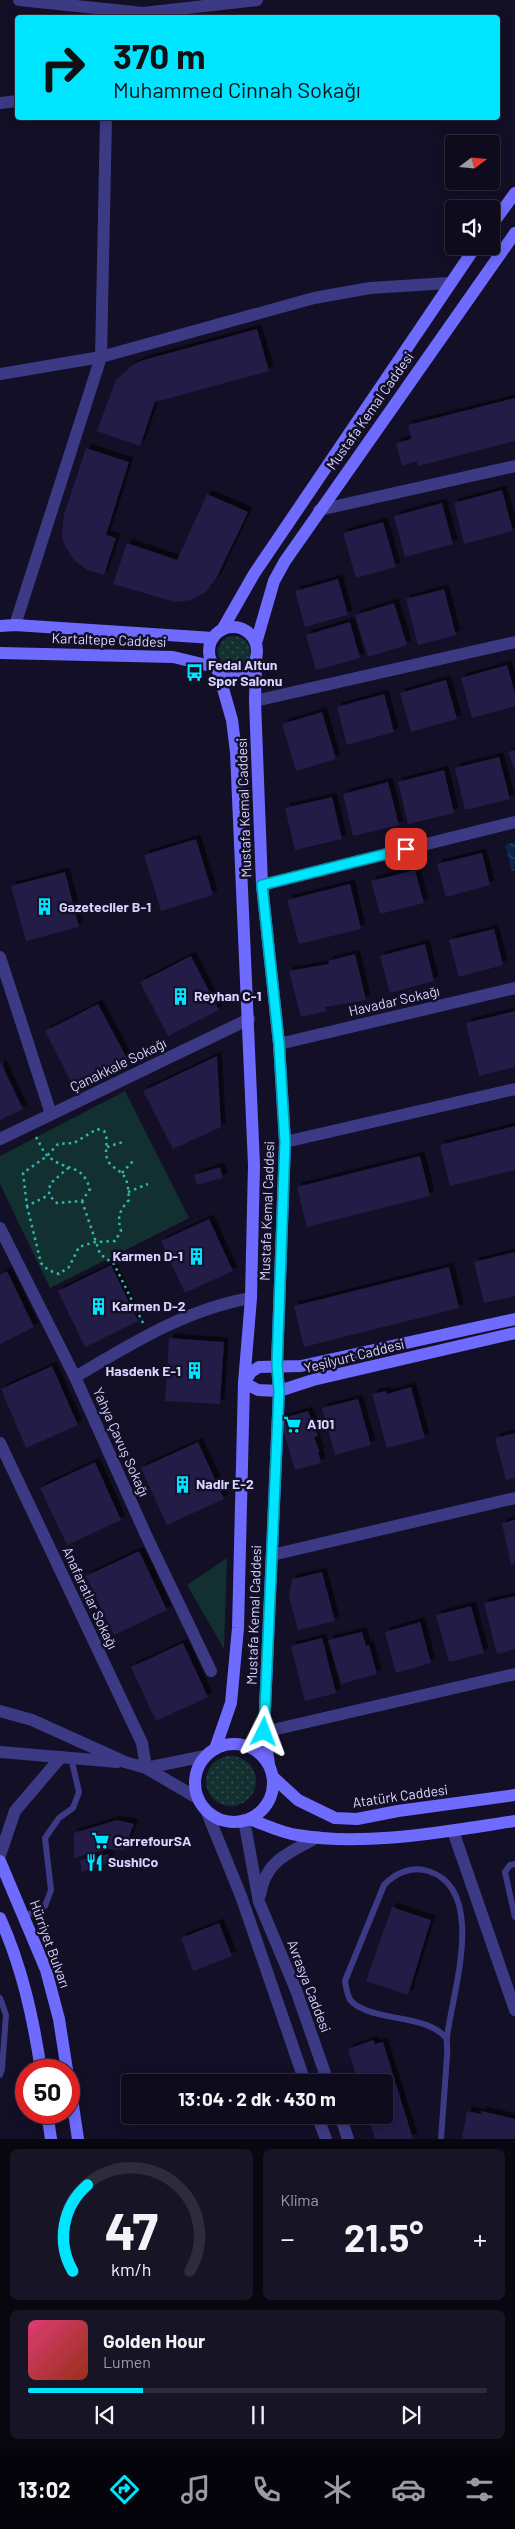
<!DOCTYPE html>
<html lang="tr">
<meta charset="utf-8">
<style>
:root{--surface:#0e0b1c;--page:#171425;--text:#f1f3f6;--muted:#9b9ba3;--line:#2e2b3b;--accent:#00e5ff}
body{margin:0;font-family:Barlow,sans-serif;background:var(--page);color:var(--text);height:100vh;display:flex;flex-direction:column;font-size:19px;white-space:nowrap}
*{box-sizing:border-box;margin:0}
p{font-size:16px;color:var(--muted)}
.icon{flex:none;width:28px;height:28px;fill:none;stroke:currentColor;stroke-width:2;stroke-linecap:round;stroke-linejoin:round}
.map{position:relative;height:2139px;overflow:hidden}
.details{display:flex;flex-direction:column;gap:10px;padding:10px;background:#08060f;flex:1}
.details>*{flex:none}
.guide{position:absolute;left:15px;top:15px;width:485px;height:105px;border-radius:5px;box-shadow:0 2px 12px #0003,0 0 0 1px var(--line);background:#00e5ff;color:#111;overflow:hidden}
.needle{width:32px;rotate:74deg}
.buttons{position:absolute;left:445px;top:135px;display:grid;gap:10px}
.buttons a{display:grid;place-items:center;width:55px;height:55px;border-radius:5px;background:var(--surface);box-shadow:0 2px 12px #0003,0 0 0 1px var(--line);font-size:25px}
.speed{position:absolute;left:15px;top:2059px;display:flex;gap:10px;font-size:25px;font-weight:700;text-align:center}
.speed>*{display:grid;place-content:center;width:65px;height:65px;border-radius:50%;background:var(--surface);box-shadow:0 2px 12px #0003,0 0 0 1px var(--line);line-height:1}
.speed .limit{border:8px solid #d22;background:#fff;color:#111}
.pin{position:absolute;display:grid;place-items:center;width:42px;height:42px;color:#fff;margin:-21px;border-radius:10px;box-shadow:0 2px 8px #0006}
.me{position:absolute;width:55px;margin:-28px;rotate:3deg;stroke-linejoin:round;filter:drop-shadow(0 0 4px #0008)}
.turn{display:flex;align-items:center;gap:18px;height:105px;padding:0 15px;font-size:22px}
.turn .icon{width:65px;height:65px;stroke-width:2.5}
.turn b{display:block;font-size:35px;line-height:42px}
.big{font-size:38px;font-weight:700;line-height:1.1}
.details .widget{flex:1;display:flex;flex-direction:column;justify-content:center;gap:8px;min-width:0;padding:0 18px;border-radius:8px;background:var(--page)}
.details .dial{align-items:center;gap:0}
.dial svg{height:130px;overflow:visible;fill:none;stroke:var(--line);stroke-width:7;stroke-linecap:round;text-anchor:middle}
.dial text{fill:var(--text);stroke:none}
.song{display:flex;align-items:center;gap:15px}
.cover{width:60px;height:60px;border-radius:8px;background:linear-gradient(135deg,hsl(340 70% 55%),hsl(10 70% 35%))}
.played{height:5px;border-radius:2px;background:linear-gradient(90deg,var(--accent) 25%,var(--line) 25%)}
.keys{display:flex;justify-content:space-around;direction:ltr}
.heat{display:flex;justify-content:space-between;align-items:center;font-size:28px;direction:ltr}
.details .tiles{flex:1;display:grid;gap:10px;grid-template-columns:1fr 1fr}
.widget:last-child{grid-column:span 2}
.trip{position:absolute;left:121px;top:2074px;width:272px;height:50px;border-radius:5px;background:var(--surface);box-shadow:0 2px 12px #0003,0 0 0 1px var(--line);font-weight:700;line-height:50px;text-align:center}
.menu{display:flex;height:80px;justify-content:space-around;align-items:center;background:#06040b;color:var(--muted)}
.menu .icon{width:35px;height:35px}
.menu .selected{color:var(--accent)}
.menu b{font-size:22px;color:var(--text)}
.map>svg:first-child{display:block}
</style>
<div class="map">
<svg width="515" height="2139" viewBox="0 0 515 2139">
<defs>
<pattern id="grass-dots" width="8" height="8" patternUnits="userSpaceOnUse" patternTransform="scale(1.25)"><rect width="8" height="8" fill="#12302f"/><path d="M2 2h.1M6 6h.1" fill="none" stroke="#344d4e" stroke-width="1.8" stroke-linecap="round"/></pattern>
<pattern id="water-waves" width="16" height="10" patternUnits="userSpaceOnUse" patternTransform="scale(1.25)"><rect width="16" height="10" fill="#0c2248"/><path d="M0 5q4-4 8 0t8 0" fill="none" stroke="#2f4163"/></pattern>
<filter id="shadow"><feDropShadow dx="4.5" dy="-4.5" stdDeviation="0" flood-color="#0009"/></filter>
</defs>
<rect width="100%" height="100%" fill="#130f26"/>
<g fill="url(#grass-dots)">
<circle cx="234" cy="652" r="16"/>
<circle cx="231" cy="1781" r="25"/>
</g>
<g fill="#12302f">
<path d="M125,1091L189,1218L50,1288L0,1184V1156Z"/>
<path d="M227,1558L224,1649L187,1585Z"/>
</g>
<path fill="url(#water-waves)" d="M515,842V870L512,871L505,845Z"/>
<g fill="#241b47" filter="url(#shadow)">
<path d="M257,329L269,371L155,402L140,446L97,431L116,380L131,366L140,361Z"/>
<path d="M515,398V441L418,466L417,461L402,466L396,443L411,439L408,425Z"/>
<path d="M86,448L129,462L106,535L116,538L104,575L87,570L74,560L64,544L62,534L64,514Z"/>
<path d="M502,490L513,531L464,544L454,503Z"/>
<path d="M207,494L248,512L216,579L206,592L191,600L175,602L113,584L127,543L177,560Z"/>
<path d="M442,503L453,544L405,557L394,516Z"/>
<path d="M383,522L396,567L356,578L343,533Z"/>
<path d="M338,579L348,615L305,627L295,591Z"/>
<path d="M444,589L456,635L418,645L406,599Z"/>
<path d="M394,603L407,645L368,657L355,615Z"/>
<path d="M350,622L360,658L316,670L306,635Z"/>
<path d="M507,665L515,693V706L472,718L461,678Z"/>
<path d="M446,680L457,719L411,732L400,693Z"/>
<path d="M384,694L394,732L347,745L337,707Z"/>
<path d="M322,712L336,759L296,771L282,724Z"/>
<path d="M515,750V771L508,752Z"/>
<path d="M499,757L510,799L465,810L455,768Z"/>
<path d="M444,770L454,813L408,824L398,782Z"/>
<path d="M388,782L399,825L353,836L343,794Z"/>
<path d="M332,797L342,839L295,850L285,808Z"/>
<path d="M196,839L213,895L161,911L144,855Z"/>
<path d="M482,853L490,885L446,897L437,864Z"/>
<path d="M415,870L424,903L380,914L371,881Z"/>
<path d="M65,872L79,927L26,941L11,886Z"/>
<path d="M350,884L361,929L299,944L287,900Z"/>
<path d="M494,929L503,965L459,977L449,940Z"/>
<path d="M425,944L434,981L390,993L380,956Z"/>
<path d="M355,954L366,1000L325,1007L326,1011L301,1017L289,971L329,964L328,961Z"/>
<path d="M191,956L219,1010L168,1036L140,982Z"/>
<path d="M98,1004L129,1062L75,1090L45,1031Z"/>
<path d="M515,1011V1067L479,1076L466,1023Z"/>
<path d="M217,1056L221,1127L173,1149L143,1091Z"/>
<path d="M0,1061L23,1109L0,1120Z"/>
<path d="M515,1126V1170L450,1186L440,1145Z"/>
<path d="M420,1156L430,1196L307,1227L297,1187Z"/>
<path d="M220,1167L223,1178L197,1185L194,1175Z"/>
<path d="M209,1219L233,1271L185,1293L161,1241Z"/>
<path d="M515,1252V1296L484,1303L474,1262Z"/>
<path d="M111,1265L138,1321L85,1347L58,1291Z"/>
<path d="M449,1267L459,1308L304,1347L294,1306Z"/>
<path d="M7,1271L34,1327L0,1344V1275Z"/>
<path d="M169,1338L224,1342L220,1404L165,1401Z"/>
<path d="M52,1366L78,1425L26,1448L1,1389Z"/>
<path d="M411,1387L425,1438L387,1448L372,1394L386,1391L387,1394Z"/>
<path d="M358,1399L371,1445L335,1455L322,1408Z"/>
<path d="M308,1411L318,1436L314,1437L320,1452H318L321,1463L295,1470L280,1419Z"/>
<path d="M515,1433V1478L506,1480L495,1438Z"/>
<path d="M198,1442L224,1499L167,1525L141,1468Z"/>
<path d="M95,1462L121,1520L67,1545L40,1488Z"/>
<path d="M515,1520V1564L511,1565L502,1523Z"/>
<path d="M139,1551L167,1610L114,1635L86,1576Z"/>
<path d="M322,1572L335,1621L298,1630L289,1596L292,1579Z"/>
<path d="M515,1596V1649L497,1654L484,1603Z"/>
<path d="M471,1606L484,1653L449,1662L436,1615Z"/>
<path d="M420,1622L431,1663L396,1673L385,1632Z"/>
<path d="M362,1632L366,1646L369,1645L377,1674L341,1684L328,1640Z"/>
<path d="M322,1638L336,1693L305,1701L291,1646Z"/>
<path d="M183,1643L208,1697L156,1721L131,1667Z"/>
<path d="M117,1820L134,1824L124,1850L107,1849L74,1858V1833Z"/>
<path d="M109,1854L108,1863L82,1872L80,1860Z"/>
<path d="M392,1907L431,1920L408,1995L366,1981Z"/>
<path d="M219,1923L232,1956L193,1971L181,1938Z"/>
<path d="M373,2040L375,2044L383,2042L413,2139H375L368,2115H385V2082H358L348,2049Z"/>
<path d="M467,2111L481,2114V2111L515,2119V2139H462Z"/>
</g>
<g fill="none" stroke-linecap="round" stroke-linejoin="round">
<g stroke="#2fb8b0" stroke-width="2.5" stroke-dasharray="2.5 4" stroke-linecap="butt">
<path d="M36,1137C40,1143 43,1153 49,1157C67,1172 82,1163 90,1189L82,1201L57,1203L49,1195L50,1184L68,1168"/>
<path d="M107,1147L123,1142"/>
<path d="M122,1173L133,1161"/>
<path d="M128,1192L148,1184"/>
<path d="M82,1201L100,1254L114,1264L143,1323"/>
<path d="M27,1206L41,1263L48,1270L59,1274L69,1267L79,1247L95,1242L115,1241L121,1231C117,1217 119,1211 129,1200C128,1189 129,1178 119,1171C115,1168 110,1165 108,1161C103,1151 110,1141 104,1131L97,1129L74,1143L58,1144L47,1156L23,1173L27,1206L49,1195"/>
</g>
<g stroke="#3d3a85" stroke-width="6">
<path d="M515,1864L510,1865L505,1872L515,1917"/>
<path d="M25,1916L45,1906L51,1890L45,1838L59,1818L73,1808L79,1792L71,1758"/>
<path d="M0,1998L6,2015L2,2069L0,2075"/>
<path d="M441,2139C443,2111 445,2084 447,2056C448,2049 446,2043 447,2037C452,1994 488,1889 428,1871C412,1866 395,1873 384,1885L345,1981C346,1988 347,1997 352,2002C376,2023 427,2013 447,2039"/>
</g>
<g stroke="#3d3a85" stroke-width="12">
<path d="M19,0L143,13L257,0"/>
<path d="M0,103L18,101"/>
<path d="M0,374L101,357L314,298L370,288L449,283"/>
<path d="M319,510L515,466"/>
<path d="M15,625L101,357L106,118"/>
<path d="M255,701L515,642"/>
<path d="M262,885L515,822"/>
<path d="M0,957L51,1114"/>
<path d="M279,1044L515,988"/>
<path d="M0,1139L249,1019"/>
<path d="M285,1142L515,1089"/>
<path d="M0,1228L75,1377L146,1535L211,1671"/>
<path d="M75,1377C131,1344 186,1309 251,1298"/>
<path d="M0,1443L142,1743L146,1768"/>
<path d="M272,1555L515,1498"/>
<path d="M264,1732L515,1674"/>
<path d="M453,1831L515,2010"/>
</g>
<g stroke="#3d3a85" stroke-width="12">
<path d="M0,1711L32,1720L125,1762L146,1768L199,1799"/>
<path d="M0,1752L118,1762"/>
<path d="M146,1768L205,1756"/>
<path d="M206,1810L241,1896L305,2082"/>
<path d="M244,1820L259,1902L296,1990L328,2082"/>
<path d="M0,1855L15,1811L61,1757"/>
<path d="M260,1895C266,1859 289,1854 317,1837"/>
<path d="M317,2115L326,2139"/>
<path d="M340,2115L348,2139"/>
</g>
<g stroke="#6f6bff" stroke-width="12">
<path d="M491,226L515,193"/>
<path d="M0,626L15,625L213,638"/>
<circle cx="233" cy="651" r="24"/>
<path d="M222,630L254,574L476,246"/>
<path d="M256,643L274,581L285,561L515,233"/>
<path d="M0,653L173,657L215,667"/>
<path d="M256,658L255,701L262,885L279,1044L285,1142L277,1365L279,1391L264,1732L269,1764"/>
<path d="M244,1383L251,1372L259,1367L301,1366L515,1319"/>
<path d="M244,1383L258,1390L279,1391L313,1380L515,1333"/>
<circle cx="234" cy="1783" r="39"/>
<path d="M215,1749L231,1703L238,1628L244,1383L251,1298L254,1165L236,752L232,720L218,671"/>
<path d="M273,1777L298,1800L335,1818L357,1819L398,1811L515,1795"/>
<path d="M249,1819C264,1824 281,1833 297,1835C364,1847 448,1831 515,1821"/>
<path d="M0,1861L46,1970L59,2019L67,2070"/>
<path d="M0,1918C22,1967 33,2017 41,2070"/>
<path d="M69,2079L78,2139"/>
<path d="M47,2112L51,2139"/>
</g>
</g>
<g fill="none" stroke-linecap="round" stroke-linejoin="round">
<defs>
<path id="route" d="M264,1732L279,1391L277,1365L285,1142L279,1044L262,885L406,849"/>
</defs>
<use href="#route" stroke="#0095a6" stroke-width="12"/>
<use href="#route" stroke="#00e5ff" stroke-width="9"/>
</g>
<defs>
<symbol id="bus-bare" viewBox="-9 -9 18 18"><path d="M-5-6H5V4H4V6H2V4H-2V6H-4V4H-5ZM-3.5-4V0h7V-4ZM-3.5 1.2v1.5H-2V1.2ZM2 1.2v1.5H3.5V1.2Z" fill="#00e5ff" stroke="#130f26" stroke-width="2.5" paint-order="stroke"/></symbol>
<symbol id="building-bare" viewBox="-9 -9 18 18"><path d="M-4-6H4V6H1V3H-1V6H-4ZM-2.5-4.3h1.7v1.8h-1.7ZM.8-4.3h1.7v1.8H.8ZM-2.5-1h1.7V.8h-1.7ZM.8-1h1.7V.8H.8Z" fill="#00e5ff" stroke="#130f26" stroke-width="2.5" paint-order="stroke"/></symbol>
<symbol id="supermarket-bare" viewBox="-9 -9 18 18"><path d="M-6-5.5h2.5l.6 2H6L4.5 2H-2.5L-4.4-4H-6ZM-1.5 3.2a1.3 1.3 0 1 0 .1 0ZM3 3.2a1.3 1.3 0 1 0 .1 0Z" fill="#00e5ff" stroke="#130f26" stroke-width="2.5" paint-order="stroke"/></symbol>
<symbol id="restaurant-bare" viewBox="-9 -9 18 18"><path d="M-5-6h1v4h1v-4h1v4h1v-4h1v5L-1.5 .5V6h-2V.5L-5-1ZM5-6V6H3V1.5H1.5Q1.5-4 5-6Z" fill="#00e5ff" stroke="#130f26" stroke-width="2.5" paint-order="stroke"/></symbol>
</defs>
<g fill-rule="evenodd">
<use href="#bus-bare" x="182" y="660" width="25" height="25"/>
<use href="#building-bare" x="32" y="894" width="25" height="25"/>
<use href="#building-bare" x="168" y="984" width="25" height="25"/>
<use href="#building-bare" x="184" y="1244" width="25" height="25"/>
<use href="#building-bare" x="86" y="1294" width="25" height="25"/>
<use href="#building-bare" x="182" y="1358" width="25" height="25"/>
<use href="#supermarket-bare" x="280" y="1412" width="25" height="25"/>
<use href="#building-bare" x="170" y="1472" width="25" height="25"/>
<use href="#supermarket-bare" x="88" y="1828" width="25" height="25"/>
<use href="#restaurant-bare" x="82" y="1850" width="25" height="25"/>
</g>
<g text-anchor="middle" stroke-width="5" stroke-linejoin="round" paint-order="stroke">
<g font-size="14" fill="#d9d4ff" stroke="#130f26">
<text transform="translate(370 411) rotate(-55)" y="5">Mustafa Kemal Caddesi</text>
<text transform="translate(109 640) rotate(2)" y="5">Kartaltepe Caddesi</text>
<text transform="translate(244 808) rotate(-92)" y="5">Mustafa Kemal Caddesi</text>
<text transform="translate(394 1001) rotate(-13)" y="5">Havadar Sokağı</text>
<text transform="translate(118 1065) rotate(-26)" y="5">Çanakkale Sokağı</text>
<text transform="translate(267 1211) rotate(-88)" y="5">Mustafa Kemal Caddesi</text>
<text transform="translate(354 1356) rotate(-14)" y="5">Yeşilyurt Caddesi</text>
<text transform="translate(121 1442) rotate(66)" y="5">Yahya Çavuş Sokağı</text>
<text transform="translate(90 1598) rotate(65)" y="5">Anafaratlar Sokağı</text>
<text transform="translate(254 1615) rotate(-88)" y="5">Mustafa Kemal Caddesi</text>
<text transform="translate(400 1796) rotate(-8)" y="5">Atatürk Caddesi</text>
<text transform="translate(50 1944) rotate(70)" y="5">Hürriyet Bulvarı</text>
<text transform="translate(309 1986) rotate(69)" y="5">Avrasya Caddesi</text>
</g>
<g font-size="14" font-weight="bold" fill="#d9d4ff" stroke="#130f26" text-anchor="start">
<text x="208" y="670">Fedai Altun<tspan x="208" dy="16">Spor Salonu</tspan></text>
<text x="59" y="912">Gazeteciler B-1</text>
<text x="194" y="1001">Reyhan C-1</text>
<text x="183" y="1261" text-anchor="end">Karmen D-1</text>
<text x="112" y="1311">Karmen D-2</text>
<text x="181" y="1376" text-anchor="end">Hasdenk E-1</text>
<text x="307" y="1429">A101</text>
<text x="196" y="1489">Nadir E-2</text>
<text x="114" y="1846">CarrefourSA</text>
<text x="108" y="1867">SushiCo</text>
</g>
</g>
</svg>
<div class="buttons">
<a><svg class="needle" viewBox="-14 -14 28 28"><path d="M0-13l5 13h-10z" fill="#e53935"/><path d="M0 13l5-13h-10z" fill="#9b9ba3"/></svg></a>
<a><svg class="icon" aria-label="sound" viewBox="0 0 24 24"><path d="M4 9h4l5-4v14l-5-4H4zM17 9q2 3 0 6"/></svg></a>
</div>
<div class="speed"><div class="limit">50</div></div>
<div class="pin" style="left:406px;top:849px;background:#d93025"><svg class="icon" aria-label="arrive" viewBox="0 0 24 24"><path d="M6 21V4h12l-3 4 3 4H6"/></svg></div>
<svg class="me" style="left:264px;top:1732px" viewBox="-20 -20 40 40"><path d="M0-17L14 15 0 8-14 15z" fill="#00e5ff" stroke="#fff" stroke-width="4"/></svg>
<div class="trip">13:04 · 2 dk · 430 m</div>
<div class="guide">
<div class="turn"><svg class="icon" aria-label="right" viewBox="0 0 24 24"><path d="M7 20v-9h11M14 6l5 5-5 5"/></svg><div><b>370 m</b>Muhammed Cinnah Sokağı</div></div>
</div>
</div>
<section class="details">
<div class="tiles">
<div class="widget dial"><svg viewBox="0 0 100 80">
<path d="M14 69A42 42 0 1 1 86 69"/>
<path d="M14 69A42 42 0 0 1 23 16" stroke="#00e5ff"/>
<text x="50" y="56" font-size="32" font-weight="700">47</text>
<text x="50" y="72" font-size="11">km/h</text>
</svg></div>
<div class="widget"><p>Klima</p>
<div class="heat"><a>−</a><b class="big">21.5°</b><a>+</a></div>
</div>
<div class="widget">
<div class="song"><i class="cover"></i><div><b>Golden Hour</b><p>Lumen</p></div></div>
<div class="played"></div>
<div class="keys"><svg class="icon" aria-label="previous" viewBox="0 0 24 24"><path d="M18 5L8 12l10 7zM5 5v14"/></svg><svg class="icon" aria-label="pause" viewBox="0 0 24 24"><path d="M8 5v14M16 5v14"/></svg><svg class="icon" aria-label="next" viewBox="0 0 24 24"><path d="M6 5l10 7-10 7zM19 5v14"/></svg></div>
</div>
</div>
</section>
<nav class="menu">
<b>13:02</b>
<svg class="icon selected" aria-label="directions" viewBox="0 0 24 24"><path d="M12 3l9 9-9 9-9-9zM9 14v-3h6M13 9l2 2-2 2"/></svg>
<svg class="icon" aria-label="music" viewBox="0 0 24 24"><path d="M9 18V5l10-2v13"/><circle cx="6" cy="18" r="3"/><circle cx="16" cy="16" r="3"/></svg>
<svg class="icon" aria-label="phone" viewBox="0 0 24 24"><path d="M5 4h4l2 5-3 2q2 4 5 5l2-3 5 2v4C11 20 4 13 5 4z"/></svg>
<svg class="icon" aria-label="climate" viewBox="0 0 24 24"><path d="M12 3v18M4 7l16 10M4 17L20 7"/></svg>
<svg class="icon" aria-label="car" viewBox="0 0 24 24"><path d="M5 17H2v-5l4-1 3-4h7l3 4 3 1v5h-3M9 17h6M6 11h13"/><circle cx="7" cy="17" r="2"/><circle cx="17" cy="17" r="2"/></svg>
<svg class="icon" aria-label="filters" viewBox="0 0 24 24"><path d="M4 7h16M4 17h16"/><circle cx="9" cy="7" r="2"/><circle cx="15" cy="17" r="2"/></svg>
</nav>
